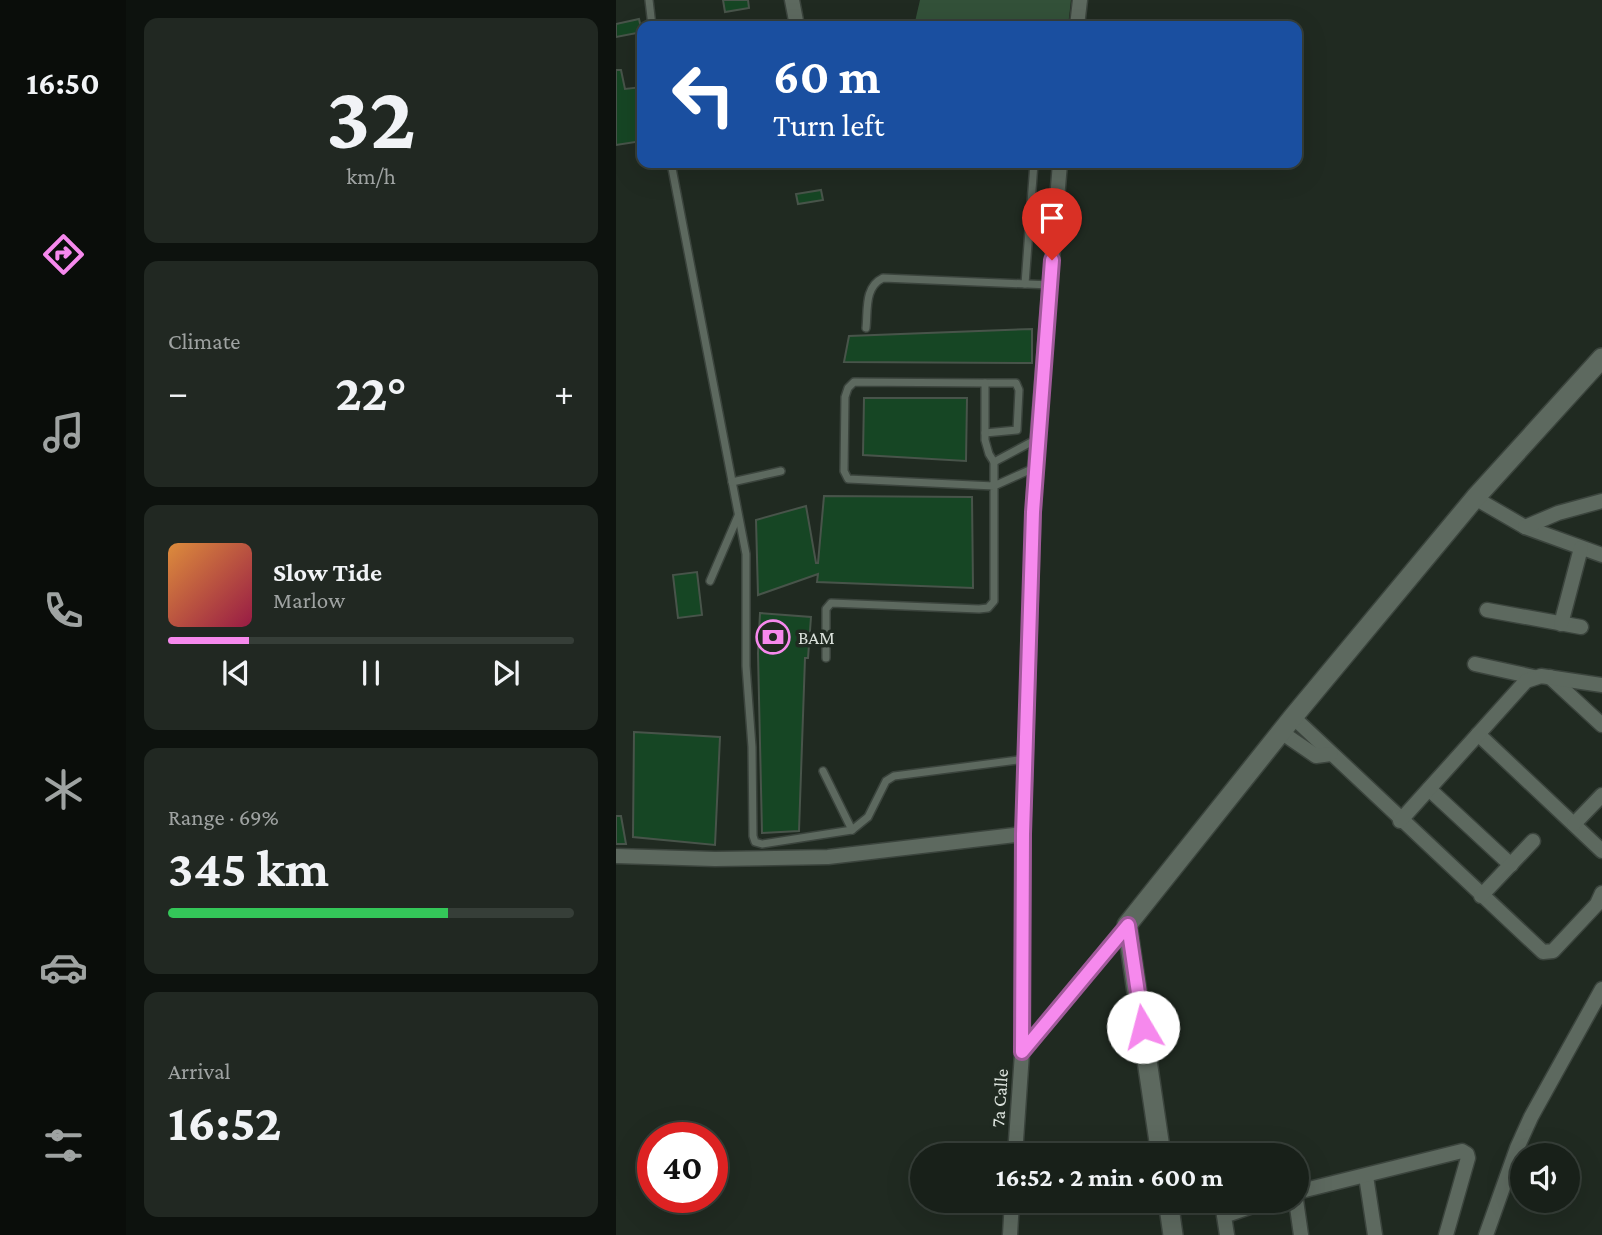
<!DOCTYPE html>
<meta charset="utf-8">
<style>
:root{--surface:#182019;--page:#212822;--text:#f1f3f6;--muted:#9fa3a2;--line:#363e38;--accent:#f689ed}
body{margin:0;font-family:"Crimson Pro",serif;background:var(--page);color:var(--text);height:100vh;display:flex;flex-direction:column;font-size:26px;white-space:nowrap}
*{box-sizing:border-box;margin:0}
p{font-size:23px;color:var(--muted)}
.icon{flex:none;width:38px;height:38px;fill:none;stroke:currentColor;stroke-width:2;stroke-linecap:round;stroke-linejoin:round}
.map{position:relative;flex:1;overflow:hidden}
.side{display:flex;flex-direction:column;gap:18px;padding:18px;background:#0d120e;width:490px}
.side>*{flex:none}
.hud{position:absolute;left:21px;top:21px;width:665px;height:147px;border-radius:14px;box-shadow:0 7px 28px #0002,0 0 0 2px var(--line);background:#1a4fa0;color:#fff;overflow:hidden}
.buttons{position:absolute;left:894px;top:1143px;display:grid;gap:14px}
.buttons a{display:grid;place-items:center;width:70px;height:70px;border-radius:50%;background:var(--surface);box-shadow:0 7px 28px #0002,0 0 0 2px var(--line);font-size:35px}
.speed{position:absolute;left:21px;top:1122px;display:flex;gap:14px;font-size:35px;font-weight:700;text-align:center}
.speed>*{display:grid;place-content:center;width:91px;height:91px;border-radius:50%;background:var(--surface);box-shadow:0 7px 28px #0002,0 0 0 2px var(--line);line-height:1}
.speed .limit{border:10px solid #d22;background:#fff;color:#111}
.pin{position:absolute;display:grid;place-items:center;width:60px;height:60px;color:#fff;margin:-72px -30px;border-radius:50% 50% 50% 0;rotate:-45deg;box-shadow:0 0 7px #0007}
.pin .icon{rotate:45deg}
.me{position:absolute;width:77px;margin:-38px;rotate:352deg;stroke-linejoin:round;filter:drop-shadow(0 0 5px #0008)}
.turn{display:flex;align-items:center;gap:24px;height:147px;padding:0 21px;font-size:32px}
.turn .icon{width:91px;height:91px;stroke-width:2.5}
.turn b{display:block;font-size:49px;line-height:60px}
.big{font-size:52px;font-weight:700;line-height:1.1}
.side .card{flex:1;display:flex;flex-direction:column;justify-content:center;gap:10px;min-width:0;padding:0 24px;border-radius:14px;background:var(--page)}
.side .dial{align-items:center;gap:0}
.dial b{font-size:91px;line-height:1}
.song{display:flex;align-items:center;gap:21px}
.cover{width:84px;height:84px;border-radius:10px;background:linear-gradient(135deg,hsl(30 70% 55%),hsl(340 70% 35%))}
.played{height:7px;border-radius:4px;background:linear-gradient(90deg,var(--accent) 20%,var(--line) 20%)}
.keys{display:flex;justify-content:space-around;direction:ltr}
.heat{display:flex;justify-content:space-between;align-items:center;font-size:38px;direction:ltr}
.charge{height:10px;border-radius:5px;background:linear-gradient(90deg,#34c759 69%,var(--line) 0)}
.trip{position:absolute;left:294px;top:1143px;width:399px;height:70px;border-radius:35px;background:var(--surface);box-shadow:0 7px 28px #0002,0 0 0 2px var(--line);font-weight:700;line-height:70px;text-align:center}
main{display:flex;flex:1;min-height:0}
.tab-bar{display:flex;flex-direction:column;width:126px;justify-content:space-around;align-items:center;background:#0a0d0a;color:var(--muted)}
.tab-bar .icon{width:49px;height:49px}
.tab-bar .current{color:var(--accent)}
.tab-bar b{font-size:32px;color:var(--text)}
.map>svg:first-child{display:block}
</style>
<main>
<nav class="tab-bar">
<b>16:50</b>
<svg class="icon current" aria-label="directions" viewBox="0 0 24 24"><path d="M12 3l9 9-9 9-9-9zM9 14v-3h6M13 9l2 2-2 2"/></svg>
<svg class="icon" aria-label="music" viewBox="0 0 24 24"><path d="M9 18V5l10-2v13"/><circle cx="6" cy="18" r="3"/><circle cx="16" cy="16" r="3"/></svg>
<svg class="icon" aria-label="phone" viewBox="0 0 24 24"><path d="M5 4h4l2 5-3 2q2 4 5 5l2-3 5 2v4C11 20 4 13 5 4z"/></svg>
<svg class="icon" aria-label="climate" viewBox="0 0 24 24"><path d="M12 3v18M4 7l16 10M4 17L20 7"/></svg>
<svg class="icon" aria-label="car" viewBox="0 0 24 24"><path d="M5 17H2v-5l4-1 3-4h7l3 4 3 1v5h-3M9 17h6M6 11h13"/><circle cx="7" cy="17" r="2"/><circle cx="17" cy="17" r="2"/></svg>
<svg class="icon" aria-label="filters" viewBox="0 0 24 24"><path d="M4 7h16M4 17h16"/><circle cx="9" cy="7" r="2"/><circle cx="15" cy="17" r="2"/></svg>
</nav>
<section class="side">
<div class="card dial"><b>32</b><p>km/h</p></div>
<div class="card"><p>Climate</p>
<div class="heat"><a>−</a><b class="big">22°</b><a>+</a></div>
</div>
<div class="card">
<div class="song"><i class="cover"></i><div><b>Slow Tide</b><p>Marlow</p></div></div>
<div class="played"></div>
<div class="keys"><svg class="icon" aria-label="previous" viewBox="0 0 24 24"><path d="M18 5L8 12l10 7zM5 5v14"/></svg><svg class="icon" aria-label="pause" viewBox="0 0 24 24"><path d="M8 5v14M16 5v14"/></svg><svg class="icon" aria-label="next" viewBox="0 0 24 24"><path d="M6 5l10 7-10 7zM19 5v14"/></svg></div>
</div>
<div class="card"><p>Range · 69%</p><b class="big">345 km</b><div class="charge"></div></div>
<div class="card"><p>Arrival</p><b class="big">16:52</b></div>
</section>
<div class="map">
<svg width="986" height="1235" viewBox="0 0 986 1235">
<rect width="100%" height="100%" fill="#202a21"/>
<path fill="#335139" d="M304,0H455L452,26H298Z"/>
<g fill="#164624" stroke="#48544a" stroke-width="2">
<path d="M107,0H132L133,8L109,12Z"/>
<path d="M23,19L26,32L0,37V24Z"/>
<path d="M0,70H5L9,89L26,87V141L0,145Z"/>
<path d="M205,190L207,200L182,204L180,194Z"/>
<path d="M416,329V363L228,362L233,336Z"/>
<path d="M248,398H351L350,461L247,455Z"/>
<path d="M208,496L356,497L357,588L201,582L202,574L142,595L140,520L190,506L200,563H202Z"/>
<path d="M81,572L86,615L62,618L57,575Z"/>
<path d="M144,613L195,617L192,658H189L183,831L146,833L142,653Z"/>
<path d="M18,732L104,737L99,845L17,837Z"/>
<path d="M0,816H5L10,844H0Z"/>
</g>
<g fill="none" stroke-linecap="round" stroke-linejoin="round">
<defs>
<g id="lane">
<path d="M33,0L36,26"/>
<path d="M55,163L130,554V666L136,747L137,836L139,842L146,844L236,830L252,817L270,781L278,776L410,759"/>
<path d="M409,284L418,163"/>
<path d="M250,328C252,310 248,287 267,278L434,285"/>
<path d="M369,433L401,430L403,390L400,383H369"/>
<path d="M378,462L421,439"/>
<path d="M116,482L165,471"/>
<path d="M94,581L122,516"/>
<path d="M210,658V609L215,603L363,609L372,608L378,601V486L232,479L228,471L229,397L232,388L238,382L369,383V440L373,454L378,462V486L418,468"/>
<path d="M207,771L236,830"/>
</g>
<g id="street">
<path d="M176,0L181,26"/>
<path d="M461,26L464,0"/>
<path d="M859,498L909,527L986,555"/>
<path d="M909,527L942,513L986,501"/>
<path d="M871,610L965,627"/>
<path d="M945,624L965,548"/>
<path d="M859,664L918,677"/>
<path d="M934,677L986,725"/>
<path d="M677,717L927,952L937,951L981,904L986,893"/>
<path d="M665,732L700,756L715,754"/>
<path d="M862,734L986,851"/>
<path d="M813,789L895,865"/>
<path d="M784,821L910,681L925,676L986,685"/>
<path d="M958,824L986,795"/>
<path d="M0,856L99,859L212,857L407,834"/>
<path d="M865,896L917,841"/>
<path d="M406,1053L511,925"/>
<path d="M399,1155L406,1053L407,834L419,468L444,163"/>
<path d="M750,1176L759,1235"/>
<path d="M681,1192L846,1151L851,1154L852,1158L830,1235"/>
<path d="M680,1200L685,1235"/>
<path d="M394,1235L396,1200"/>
<path d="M611,1235L608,1216L654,1200"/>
<path d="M870,1235L901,1148L915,1117L986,989"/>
</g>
<g id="secondary">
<path d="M545,1155L511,925L677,717L859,498L986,358"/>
<path d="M552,1200L557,1235"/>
</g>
</defs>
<use href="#lane" stroke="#3b443d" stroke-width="10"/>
<use href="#street" stroke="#3b443d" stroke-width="17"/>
<use href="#secondary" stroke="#3b443d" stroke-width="22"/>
<use href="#lane" stroke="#5d695f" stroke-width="7"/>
<use href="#street" stroke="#5d695f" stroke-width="14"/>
<use href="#secondary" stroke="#5d695f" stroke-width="19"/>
</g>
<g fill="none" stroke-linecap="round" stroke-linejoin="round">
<defs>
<path id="route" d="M436,260L417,512L407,834L406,1052L512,925L527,1027"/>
</defs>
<use href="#route" stroke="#a0599a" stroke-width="18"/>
<use href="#route" stroke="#f689ed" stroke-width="12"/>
</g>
<defs>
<symbol id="bank-ring" viewBox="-11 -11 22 22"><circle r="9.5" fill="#202a21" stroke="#f689ed" stroke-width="1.5"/><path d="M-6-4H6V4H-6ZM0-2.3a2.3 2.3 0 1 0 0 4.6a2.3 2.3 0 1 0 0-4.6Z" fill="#f689ed"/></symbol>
</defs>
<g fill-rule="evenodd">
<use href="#bank-ring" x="138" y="618" width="38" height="38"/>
</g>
<g text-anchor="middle" stroke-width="7" stroke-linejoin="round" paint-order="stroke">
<g font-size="19" fill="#dae1db" stroke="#202a21" text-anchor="start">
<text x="182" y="644">BAM</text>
</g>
<g font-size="19" fill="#dae1db" stroke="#202a21">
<text transform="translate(383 1098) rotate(-86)" y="7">7a Calle</text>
</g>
</g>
</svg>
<div class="buttons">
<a><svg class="icon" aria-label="sound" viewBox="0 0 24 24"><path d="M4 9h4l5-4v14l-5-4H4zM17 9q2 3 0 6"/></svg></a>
</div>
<div class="speed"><div class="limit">40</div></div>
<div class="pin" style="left:436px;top:260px;background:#d93025"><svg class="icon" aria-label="arrive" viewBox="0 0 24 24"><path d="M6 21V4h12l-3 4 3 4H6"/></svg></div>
<svg class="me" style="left:527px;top:1027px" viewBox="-20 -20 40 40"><circle r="19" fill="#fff"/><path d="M0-13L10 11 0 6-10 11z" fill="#f689ed"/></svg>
<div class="trip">16:52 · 2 min · 600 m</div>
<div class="hud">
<div class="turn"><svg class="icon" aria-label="left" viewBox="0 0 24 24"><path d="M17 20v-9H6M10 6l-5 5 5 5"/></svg><div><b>60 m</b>Turn left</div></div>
</div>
</div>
</main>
